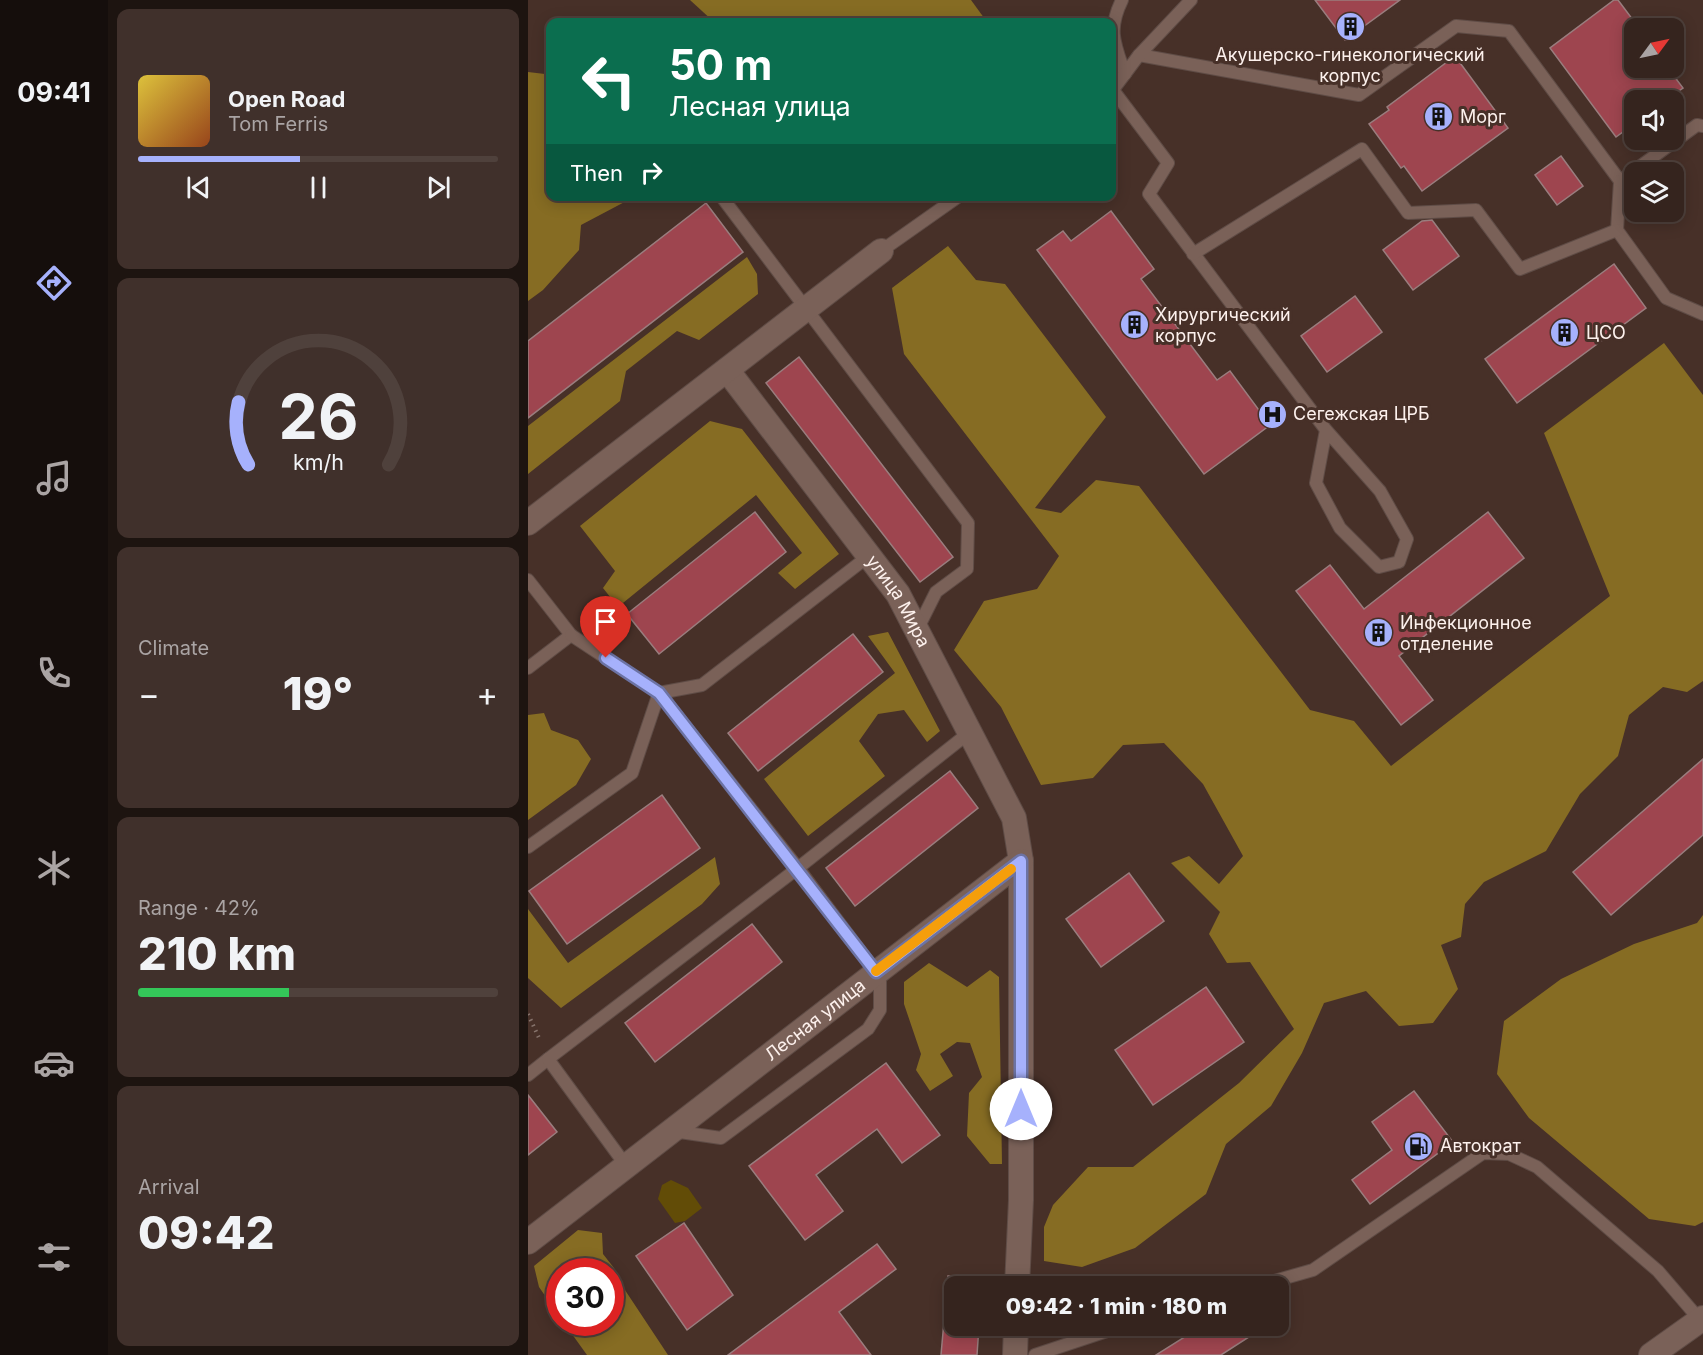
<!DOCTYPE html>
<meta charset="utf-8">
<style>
:root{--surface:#35241e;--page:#40302b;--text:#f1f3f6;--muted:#aaa4a4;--line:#4f413c;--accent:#a6b1fc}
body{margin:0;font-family:Inter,sans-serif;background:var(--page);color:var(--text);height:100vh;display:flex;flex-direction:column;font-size:22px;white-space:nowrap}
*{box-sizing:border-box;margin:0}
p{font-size:20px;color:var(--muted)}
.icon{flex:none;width:33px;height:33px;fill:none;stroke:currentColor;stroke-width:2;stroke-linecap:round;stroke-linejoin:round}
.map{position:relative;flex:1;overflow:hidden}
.panel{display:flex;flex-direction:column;gap:9px;padding:9px;background:#1d1410;width:420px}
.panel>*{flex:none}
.hud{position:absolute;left:18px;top:18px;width:570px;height:183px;border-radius:12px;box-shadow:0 3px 15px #0003,0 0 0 2px var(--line);background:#0b6e4f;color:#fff;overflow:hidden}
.needle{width:39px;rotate:57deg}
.fabs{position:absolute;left:1096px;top:18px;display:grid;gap:12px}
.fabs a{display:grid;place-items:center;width:60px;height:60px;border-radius:12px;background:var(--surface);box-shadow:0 3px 15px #0003,0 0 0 2px var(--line);font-size:30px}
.speed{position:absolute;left:18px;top:1258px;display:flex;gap:12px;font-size:30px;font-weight:700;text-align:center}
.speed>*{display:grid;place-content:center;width:78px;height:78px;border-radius:50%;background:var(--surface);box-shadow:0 3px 15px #0003,0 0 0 2px var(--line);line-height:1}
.speed .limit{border:9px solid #d22;background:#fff;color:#111}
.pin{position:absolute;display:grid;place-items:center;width:51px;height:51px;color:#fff;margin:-62px -26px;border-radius:50% 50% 50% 0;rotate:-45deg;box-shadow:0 0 6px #0007}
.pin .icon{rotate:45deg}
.me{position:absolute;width:66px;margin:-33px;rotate:0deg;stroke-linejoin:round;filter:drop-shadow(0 0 4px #0008)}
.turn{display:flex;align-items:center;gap:21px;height:126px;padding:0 24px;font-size:27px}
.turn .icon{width:78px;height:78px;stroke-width:2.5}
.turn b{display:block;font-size:42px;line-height:51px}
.then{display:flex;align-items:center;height:57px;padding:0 24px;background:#0003;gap:12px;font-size:22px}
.big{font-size:45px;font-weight:800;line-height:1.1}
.panel .widget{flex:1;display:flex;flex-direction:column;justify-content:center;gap:9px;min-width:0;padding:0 21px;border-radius:12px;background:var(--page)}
.panel .dial{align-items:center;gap:0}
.dial svg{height:156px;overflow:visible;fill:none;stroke:var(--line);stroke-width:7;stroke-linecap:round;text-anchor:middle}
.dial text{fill:var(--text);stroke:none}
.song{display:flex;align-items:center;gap:18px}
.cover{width:72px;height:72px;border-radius:9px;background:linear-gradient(135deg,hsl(50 70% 55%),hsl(20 70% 35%))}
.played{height:6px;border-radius:3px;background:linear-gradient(90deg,var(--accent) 45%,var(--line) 45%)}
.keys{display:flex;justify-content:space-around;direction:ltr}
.heat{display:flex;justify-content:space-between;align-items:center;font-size:33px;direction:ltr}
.charge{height:9px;border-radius:4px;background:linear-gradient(90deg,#34c759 42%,var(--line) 0)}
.trip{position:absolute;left:416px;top:1276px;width:345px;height:60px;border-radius:12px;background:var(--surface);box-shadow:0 3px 15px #0003,0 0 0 2px var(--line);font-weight:800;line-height:60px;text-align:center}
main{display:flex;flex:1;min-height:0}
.tab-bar{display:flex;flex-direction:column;width:108px;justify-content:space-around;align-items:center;background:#150e0c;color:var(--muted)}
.tab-bar .icon{width:42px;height:42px}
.tab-bar .selected{color:var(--accent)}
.tab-bar b{font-size:27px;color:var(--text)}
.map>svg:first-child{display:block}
</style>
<main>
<nav class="tab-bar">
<b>09:41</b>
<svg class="icon selected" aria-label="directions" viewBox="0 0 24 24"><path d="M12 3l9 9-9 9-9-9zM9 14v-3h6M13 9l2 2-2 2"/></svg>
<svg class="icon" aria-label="music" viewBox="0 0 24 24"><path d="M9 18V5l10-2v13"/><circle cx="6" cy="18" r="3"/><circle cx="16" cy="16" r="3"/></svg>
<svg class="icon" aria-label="phone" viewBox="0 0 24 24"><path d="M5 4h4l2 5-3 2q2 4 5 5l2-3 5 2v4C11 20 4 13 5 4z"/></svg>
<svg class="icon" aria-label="climate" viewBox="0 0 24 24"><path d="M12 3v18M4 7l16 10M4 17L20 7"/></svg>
<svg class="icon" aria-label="car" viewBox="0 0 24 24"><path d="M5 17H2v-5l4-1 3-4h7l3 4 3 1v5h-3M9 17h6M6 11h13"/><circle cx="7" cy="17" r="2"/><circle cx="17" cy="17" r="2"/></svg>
<svg class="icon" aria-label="filters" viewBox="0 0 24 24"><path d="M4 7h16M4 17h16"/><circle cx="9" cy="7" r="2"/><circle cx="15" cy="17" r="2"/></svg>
</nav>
<section class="panel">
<div class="widget">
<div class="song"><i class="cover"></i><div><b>Open Road</b><p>Tom Ferris</p></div></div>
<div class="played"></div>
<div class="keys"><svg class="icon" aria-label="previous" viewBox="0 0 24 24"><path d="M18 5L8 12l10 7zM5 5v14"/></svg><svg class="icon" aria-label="pause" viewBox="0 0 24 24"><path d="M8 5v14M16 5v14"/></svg><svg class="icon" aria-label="next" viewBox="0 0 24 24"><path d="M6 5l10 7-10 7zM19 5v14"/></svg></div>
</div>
<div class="widget dial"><svg viewBox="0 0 100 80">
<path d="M14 69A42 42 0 1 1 86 69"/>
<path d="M14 69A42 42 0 0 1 9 37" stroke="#a6b1fc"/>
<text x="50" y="56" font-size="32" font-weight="700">26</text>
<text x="50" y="72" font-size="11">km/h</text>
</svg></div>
<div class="widget"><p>Climate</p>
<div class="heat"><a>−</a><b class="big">19°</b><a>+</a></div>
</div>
<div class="widget"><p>Range · 42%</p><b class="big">210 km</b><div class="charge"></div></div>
<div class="widget"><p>Arrival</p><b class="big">09:42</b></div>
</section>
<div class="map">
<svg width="1175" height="1355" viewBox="0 0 1175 1355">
<rect width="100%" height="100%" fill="#473028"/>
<path fill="#624c07" d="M143,1180L160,1188L174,1208L157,1221L147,1223L130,1199L134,1185Z"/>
<g fill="#866c23">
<path d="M162,0H443L459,22H186Z"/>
<path d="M0,72L17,74V106L22,108V196L106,197L53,225L51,250L15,290L0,301Z"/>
<path d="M420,246L448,280L477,284L578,417L507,508L533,513L568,480L611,486L782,710L826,721L863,766L1082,596L1016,433L1136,343L1175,395V681L1159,692L1135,687L1101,715L1090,756L1052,794L1018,851L956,882L937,904L933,937L913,945L930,989L905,1023L871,1026L838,991L796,1003L774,1053L743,1106L698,1144L678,1194L607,1248L554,1267L516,1261V1227L525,1205L560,1167H605L711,1083L766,1029L722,962L699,963L681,934L692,912L643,863L661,856L691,884L715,856L675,784L636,743L595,745L565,778L513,785L473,707L426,650L456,601L509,589L531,556L376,354L364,288Z"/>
<path d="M219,257L229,274L230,294L171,340L149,331L98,371L92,401L0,474V426Z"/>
<path d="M182,421L214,429L311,554L267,589L250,573L274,553L228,495L90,607L75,588L87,571L52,526Z"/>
<path d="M360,632L412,731L399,742L376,710L350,714L331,741L357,776L280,836L236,779L367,673L340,636Z"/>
<path d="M16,713L23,730L50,740L63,759L48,785L0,820V715Z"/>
<path d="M187,857L192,884L174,904L33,1008L0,978V909L40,963Z"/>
<path d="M1175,915V1222L1167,1226L1121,1219L1001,1118L969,1074L976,1021L1033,979L1106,944L1169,923Z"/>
<path d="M401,963L439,987L462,970L471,977L474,1164H462L439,1136L441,1093L454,1077L442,1043L429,1042L412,1054L425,1076L402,1091L388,1070L393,1054L376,1004V982Z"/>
<path d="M50,1230L74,1233L75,1254L86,1268L91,1281L140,1355H59L36,1323H82V1272H32L31,1316L11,1287L6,1266Z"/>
</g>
<g fill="#9e454f" stroke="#9a7d7e" stroke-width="1.5">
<path d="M787,0H872L817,40Z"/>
<path d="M1086,0H1090L1111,28H1107V68H1140L1155,88L1138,100H1107V123L1088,137L1022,48Z"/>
<path d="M927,56L980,128L894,191L876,166L873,168L841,124L861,110L859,107Z"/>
<path d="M1033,156L1055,186L1029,205L1007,175Z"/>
<path d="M178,203L215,252L0,418V341Z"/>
<path d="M583,211L626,269L613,279L689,380L702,371L742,425L676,474L509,250L535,231L543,241Z"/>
<path d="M904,220L931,256L885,290L855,250L894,221Z"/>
<path d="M1086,264L1118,308L989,403L957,359Z"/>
<path d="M827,296L854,332L799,372L773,336Z"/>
<path d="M271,357L425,557L392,582L238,383Z"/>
<path d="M227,512L258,552L131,654L99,614Z"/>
<path d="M960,512L996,558L871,656L905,700L873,725L768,591L802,565L836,609Z"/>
<path d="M325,634L355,672L230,771L200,733Z"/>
<path d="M1175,759V835L1083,915L1045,872Z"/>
<path d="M422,771L450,808L327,906L298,868Z"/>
<path d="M134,795L172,848L39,944L1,891Z"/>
<path d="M601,873L636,921L573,967L538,919Z"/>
<path d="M224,924L254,962L127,1062L97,1023Z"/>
<path d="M678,987L716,1042L625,1105L587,1050Z"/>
<path d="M358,1063L412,1135L374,1163L349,1129L288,1175L315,1211L277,1240L221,1166Z"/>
<path d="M886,1091L925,1142L842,1204L824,1180L864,1150L844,1122Z"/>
<path d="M0,1095L29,1132L0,1155Z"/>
<path d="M156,1223L205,1295L159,1330L108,1256Z"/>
<path d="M349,1244L368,1269L311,1312L343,1355H200Z"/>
<path d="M420,1276L455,1279L454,1287H426V1326H451L449,1355H413Z"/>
<path d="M674,1326H738L693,1355H628Z"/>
</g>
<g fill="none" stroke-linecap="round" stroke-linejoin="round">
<defs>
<g id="service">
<path d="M594,0C579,30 587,45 597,74"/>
<path d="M611,55L831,95L928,26L981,31L1092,181L1089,230L1138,298L1175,314"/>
<path d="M585,90L640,163L621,194L798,430L852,491L879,539L871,562L851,567L812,528L788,483L798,430"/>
<path d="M584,91L611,55L663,0"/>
<path d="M1092,181L1169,125L1175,126"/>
<path d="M193,196L440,523L439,569L408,592L389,630"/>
<path d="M353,251L431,196"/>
<path d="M665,254L834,149L880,213L948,210L992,269L1089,230"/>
<path d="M0,580L43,635L0,668"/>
<path d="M43,635L131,693L174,685L342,555"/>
<path d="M0,847L104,773L131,693"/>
<path d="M0,1075L20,1059"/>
<path d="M145,1131L193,1138L340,1029L352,1010V981L348,972L270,868L442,732"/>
<path d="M99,1167L20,1059L270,868L131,693"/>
<path d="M725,1287L785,1270L955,1153L981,1154L1009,1167L1130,1271L1172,1320"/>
<path d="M507,1355L594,1326"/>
</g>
<g id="minor">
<path id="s1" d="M199,370L370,594L486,818L493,861V1200L489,1287"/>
<path d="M0,523L353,251"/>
<path id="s2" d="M0,1242L493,861"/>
<path d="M487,1355L488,1326"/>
<path d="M1123,1355L1175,1318"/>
</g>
</defs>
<use href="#service" stroke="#5f4c46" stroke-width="14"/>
<use href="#minor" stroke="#5f4c46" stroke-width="26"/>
<path stroke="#86736c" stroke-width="4" stroke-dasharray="1.5 4.5" stroke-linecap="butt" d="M0,1014L11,1038"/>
<use href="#service" stroke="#7a6158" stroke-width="12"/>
<use href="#minor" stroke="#7a6158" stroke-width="24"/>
</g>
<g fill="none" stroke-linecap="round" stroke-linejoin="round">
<defs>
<path id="route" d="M78,658L131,693L348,972L493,861V1109"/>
</defs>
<use href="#route" stroke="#6c73a4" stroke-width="15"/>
<use href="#route" stroke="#a6b1fc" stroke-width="10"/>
<path stroke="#f59e0b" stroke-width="10" d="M348,971L483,869"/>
</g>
<defs>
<symbol id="building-disc" viewBox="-11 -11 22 22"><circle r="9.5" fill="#a6b1fc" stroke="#473028"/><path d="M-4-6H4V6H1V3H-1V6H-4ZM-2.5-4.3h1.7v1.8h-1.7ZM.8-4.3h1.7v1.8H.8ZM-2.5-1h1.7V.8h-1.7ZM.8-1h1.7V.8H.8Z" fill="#111"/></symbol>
<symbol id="hospital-disc" viewBox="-11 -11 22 22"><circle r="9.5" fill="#a6b1fc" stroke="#473028"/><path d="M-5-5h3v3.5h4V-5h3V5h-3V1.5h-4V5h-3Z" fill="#111"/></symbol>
<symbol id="fuel-disc" viewBox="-11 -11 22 22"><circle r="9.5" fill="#a6b1fc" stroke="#473028"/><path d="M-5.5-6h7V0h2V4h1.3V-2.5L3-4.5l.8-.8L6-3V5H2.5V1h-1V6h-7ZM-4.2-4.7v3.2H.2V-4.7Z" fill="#111"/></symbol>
</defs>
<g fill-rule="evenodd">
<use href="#building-disc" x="806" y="10" width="33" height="33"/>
<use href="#building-disc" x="894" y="100" width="33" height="33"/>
<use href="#building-disc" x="590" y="308" width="33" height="33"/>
<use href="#building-disc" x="1020" y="316" width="33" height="33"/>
<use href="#hospital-disc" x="728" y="398" width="33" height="33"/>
<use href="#building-disc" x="834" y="616" width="33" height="33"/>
<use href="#fuel-disc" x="874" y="1130" width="33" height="33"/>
</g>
<g text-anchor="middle" stroke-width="6" stroke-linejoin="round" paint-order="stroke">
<g font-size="18" fill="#fdf1ed" stroke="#473028" text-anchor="start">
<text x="822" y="61" text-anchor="middle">Акушерско-гинекологический<tspan x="822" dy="21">корпус</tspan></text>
<text x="932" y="123">Морг</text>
<text x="627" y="321">Хирургический<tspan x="627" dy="21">корпус</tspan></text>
<text x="1058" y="339">ЦСО</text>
<text x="765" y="420">Сегежская ЦРБ</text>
<text x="872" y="629">Инфекционное<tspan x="872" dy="21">отделение</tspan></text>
<text x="912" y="1152">Автократ</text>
</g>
<g font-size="18" fill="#fdf1ed" stroke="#473028">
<text dy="6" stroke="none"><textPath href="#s1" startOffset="288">улица Мира</textPath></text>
<text dy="6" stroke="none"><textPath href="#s2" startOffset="363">Лесная улица</textPath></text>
</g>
</g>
</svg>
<div class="fabs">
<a><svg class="needle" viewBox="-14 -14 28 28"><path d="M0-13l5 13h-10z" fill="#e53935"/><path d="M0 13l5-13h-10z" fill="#aaa4a4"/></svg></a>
<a><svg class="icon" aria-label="sound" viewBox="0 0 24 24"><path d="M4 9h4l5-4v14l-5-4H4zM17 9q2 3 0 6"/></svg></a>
<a><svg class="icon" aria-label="layers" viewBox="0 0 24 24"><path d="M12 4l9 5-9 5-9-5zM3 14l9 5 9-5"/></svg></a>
</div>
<div class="speed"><div class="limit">30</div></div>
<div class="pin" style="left:78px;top:658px;background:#d93025"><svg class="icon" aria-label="arrive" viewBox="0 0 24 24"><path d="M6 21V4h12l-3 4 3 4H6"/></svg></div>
<svg class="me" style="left:493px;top:1109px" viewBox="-20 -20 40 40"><circle r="19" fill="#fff"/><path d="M0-13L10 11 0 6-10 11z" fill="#a6b1fc"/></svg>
<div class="trip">09:42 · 1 min · 180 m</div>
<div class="hud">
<div class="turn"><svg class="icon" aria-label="left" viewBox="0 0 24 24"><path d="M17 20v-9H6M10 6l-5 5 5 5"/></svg><div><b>50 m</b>Лесная улица</div></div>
<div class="then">Then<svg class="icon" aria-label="right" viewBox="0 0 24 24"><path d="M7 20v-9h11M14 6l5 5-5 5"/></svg></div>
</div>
</div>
</main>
